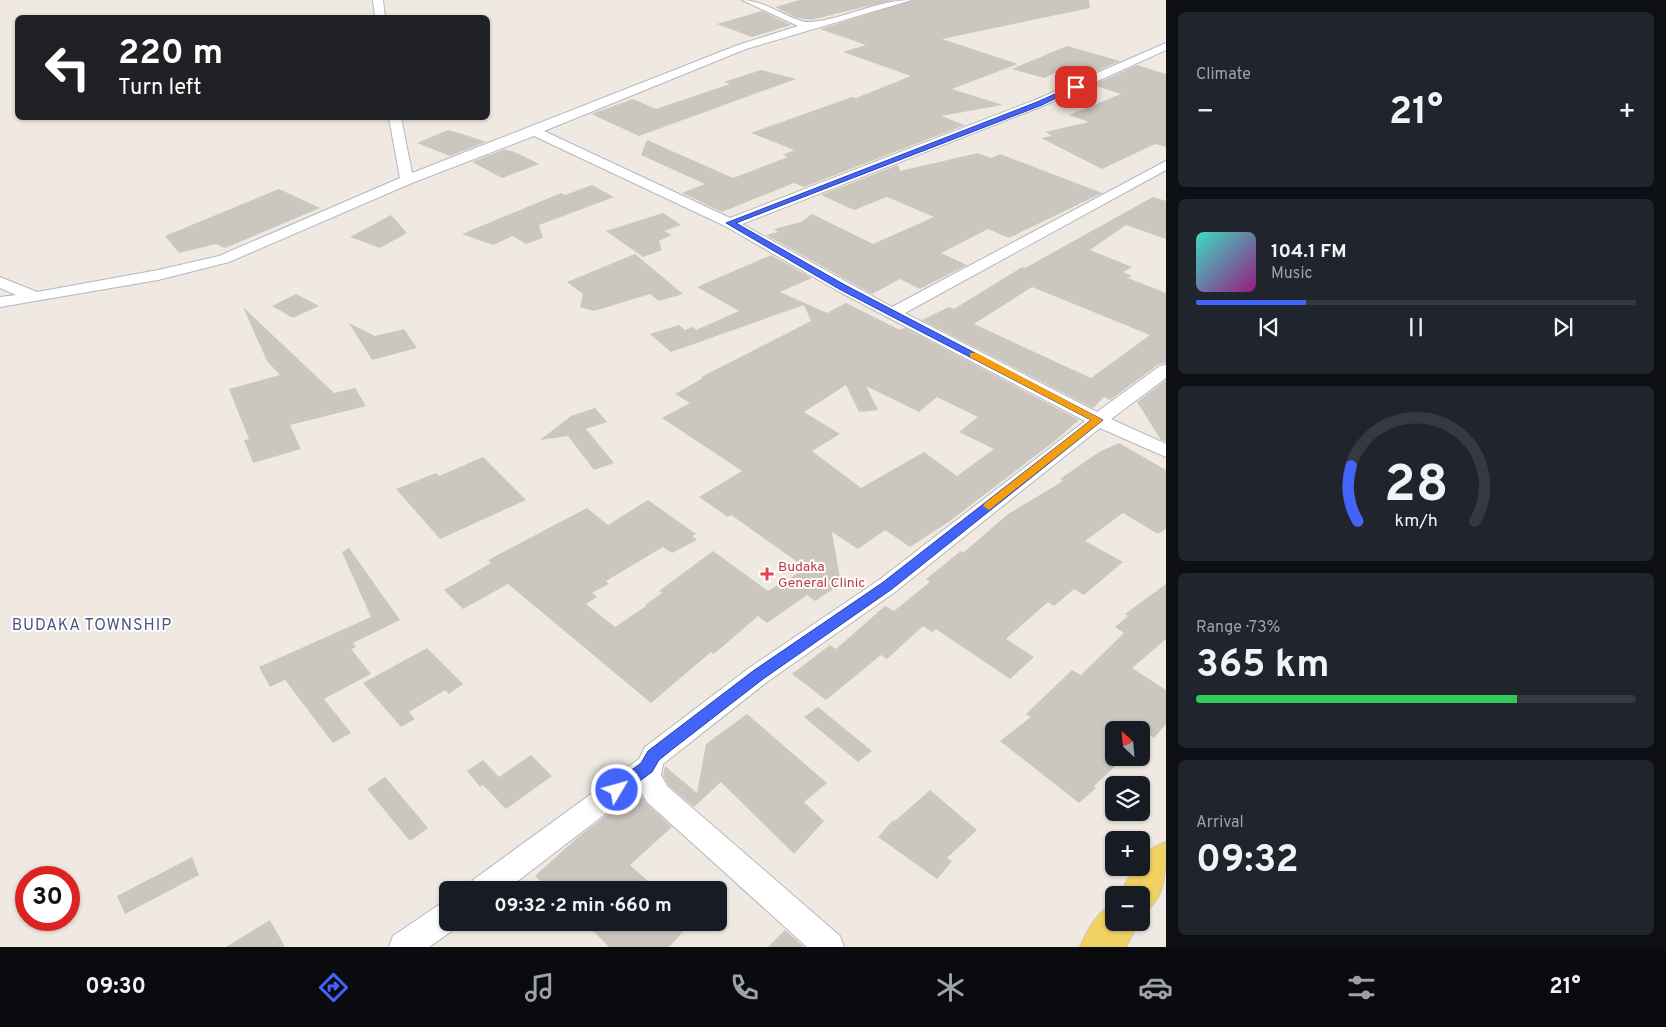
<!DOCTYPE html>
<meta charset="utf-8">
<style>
:root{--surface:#171b24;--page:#20242c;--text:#f1f3f6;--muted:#9ea1a6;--line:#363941;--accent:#4264fb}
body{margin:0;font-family:Overpass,sans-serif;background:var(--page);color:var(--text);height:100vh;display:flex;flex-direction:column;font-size:19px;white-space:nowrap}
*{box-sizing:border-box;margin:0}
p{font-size:16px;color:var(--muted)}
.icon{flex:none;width:28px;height:28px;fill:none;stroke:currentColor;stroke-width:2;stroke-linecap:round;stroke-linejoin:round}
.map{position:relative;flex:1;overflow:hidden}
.side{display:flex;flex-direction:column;gap:12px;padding:12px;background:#0d0f14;width:500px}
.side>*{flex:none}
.guide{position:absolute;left:15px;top:15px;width:475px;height:105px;border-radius:8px;box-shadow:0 1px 4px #0004;background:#202124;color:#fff;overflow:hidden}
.needle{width:32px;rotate:334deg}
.controls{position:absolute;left:1105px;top:721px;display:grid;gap:10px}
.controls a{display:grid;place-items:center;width:45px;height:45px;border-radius:8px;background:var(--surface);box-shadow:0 1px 4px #0004;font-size:25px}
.speed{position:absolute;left:15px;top:866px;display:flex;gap:10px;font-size:25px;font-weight:700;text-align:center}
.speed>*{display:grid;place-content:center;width:65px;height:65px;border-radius:50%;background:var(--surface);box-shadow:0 1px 4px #0004;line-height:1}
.speed .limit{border:8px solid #d22;background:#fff;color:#111}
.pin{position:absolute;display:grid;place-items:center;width:42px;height:42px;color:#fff;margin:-21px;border-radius:10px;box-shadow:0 2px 8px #0006}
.me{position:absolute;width:55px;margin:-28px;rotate:53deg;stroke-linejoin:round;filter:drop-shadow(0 0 4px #0008)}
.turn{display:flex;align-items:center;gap:18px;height:105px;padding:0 20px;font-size:22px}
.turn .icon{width:65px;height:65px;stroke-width:2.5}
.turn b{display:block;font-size:35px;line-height:42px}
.big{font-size:38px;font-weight:700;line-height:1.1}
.side .card{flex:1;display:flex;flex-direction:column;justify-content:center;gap:8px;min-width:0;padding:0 18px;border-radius:8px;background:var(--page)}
.side .dial{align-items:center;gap:0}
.dial svg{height:130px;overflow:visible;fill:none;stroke:var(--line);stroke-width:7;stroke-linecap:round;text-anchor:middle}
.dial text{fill:var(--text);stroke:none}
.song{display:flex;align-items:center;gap:15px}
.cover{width:60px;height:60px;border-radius:8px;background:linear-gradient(135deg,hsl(170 70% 55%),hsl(310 70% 35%))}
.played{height:5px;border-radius:2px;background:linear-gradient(90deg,var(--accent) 25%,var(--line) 25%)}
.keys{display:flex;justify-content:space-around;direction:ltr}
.heat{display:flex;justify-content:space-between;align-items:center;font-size:28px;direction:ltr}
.charge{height:8px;border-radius:4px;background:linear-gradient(90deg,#34c759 73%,var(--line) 0)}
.trip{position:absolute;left:439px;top:881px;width:288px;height:50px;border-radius:8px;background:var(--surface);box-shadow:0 1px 4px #0004;font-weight:700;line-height:50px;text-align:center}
.menu{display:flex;height:80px;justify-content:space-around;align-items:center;background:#090b0e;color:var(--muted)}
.menu .icon{width:35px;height:35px}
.menu .current{color:var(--accent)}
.menu b{font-size:22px;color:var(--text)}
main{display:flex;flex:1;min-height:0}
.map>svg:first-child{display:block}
</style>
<main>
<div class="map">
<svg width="1166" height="947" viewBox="0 0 1166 947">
<rect width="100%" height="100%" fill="#efe9e1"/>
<g fill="#cbc7bf" fill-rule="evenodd">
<path d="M800,0H893L811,20L797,18L775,7Z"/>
<path d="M914,0H1089L1090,8L942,39L1018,64L952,89L1003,105L941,116L965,125L804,187L794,183L722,212L682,193L705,184L641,155L647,140L733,178L788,157L783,155L794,150L751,133L852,97L856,98L911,76L843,52L866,45L820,29Z"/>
<path d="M762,11L791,25L752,37L717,24Z"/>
<path d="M1067,46L1120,61L1076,80L1055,73L1044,78L1012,69Z"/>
<path d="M1137,65L1166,74V147L1155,144L1102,169L1041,138L1052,136L1045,132L1089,122L1069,115L1121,94L1093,85Z"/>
<path d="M761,70L796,79L639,136L591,114L633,99L656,109L730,84L724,82Z"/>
<path d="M448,130L469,136L486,142L450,156L417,143Z"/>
<path d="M505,149L517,153L539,164L502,178L472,162Z"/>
<path d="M978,153L991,158L1000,154L1102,193L1009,238L988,229L941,253L967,265L920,289L900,279L872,294L766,235L778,232L774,229L801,222L812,214L873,244L934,217L887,197L854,210L821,195L898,165L900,171Z"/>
<path d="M592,185L614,197L539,225L543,238L526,244L513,236L493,245L462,234L561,193L565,195Z"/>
<path d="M279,189L320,208L225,248L216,244L179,253L165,236Z"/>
<path d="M1153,197L1166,201V239L1126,225L1090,250L1132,267L1123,272L1132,276L1128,278L1166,293V363L1159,364L1110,400L1104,397L1093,408L922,320L949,307L954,309L1022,267L1025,268ZM1032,287L1150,335L1091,378L974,324Z"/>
<path d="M663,213L681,225L664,231L672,235L659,241L662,250L643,257L606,231Z"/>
<path d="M391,215L407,233L380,248L350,237Z"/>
<path d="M635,254L683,294L659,301L650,294L594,311L580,307L583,294L567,282Z"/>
<path d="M771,255L812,278L780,292L827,313L846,303L900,330L905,328L1079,420L1056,440L950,521L910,547L885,530L858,549L832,532L841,584L815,601L807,595L767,623L758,616L714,654L711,652L651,703L508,584L463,609L444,590L491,563L488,560L587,508L608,525L648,500L696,534L692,536L697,540L672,553L663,547L606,581L609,584L592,593L597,597L586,604L615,627L646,606L645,605L662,593L659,591L713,551L768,591L806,568L731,515L728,517L699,497L742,471L662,418L690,403L675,394L703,378L701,377L811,321L804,305L671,352L650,334L679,325L685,330L693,327L696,330L739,311L697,287ZM846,385L859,412L878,410L866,386L919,412L937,397L978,417L959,432L994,449L957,476L924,452L861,488L812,451L840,434L804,412Z"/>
<path d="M296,294L319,306L293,318L272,306Z"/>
<path d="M243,307L334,393L355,388L366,406L290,425L301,449L253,463L244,440L249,439L229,389L280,375L267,361Z"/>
<path d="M349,323L375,336L404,329L417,348L372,360Z"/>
<path d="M1166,380V442L1161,440L1137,402Z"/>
<path d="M595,408L607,422L586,429L614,463L594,470L568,436L540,440L571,416Z"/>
<path d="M1119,443L1166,470V529L1158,534L1123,513L1085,541L1123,562L1084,595L1074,589L1054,606L1048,602L1006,639L1034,657L1010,679L936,629L932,632L923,626L887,659L881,655L826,700L792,674L830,645L836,649L885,606L894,611L930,582L926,579L961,551L963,553L1008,514L1063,481L1060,479L1099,452Z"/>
<path d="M483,457L526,500L440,539L396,489L436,473L439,476Z"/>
<path d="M349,548L400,620L353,643L356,647L351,649L371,674L324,699L351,733L333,743L285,680L270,687L259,667L371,617L342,552Z"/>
<path d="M1166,584V639L1132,668L1166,690V724L1154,738L1148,734L1141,741V730H1114V758H1124L1094,786L1096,788L1079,803L1000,741L1031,717L1026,714L1072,670L1081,675L1124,633L1115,627L1128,616L1125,614Z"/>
<path d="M427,648L463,684L449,694L445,690L409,712L415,719L401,727L363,683Z"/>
<path d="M818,707L872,751L858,762L804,717Z"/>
<path d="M747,714L827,783L804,802L824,821L794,854L721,782L694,807L668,785L663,775L665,766L697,793L706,744Z"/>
<path d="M531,755L552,776L506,809L483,785L480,787L467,771L483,760L499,777Z"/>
<path d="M385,777L428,828L410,841L367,789Z"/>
<path d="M930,790L977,830L947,858L952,861L937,879L878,837L893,820L895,821Z"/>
<path d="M638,791L646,803L672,827L630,865L658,890H550L535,876L577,838Z"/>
<path d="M192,857L199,875L125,914L117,896Z"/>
<path d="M270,920L285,947H226Z"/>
<path d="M584,922H692L669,947H609Z"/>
<path d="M785,930L804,947H768Z"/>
</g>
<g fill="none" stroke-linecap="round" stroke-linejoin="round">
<defs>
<g id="minor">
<path d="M373,0H383L385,18H375Z"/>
<path d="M742,0C766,0 795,24 811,22C845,19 877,0 912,0L746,49L544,131L730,218L1035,100L1166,43V50L1043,106L742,224L892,307L1166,161V170L905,313L1097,412L1160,366L1166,365V378L1111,419L1166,444V457L1100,428L895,592L767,682L663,764L661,775L667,786L840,936L844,947H807L647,802L639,788L506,890H468L473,880L639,759L645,747L749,668L879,580L1085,421L836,290L725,226L534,136L412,183L229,262L158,280L0,307V297L16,295L0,288V277L37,292L158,270L219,256L400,178L389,118H401L412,173L738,45L798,26Z"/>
<path d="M448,902V922H460L459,926L429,947H389L393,936L437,906Z"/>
</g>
<g id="primary">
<path d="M1166,842C1166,872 1166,901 1141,914V895H1120L1126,882L1137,868H1141C1141,853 1154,846 1166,842Z"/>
<path d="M1114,904V922H1139L1126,947H1080C1087,931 1097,911 1114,904Z"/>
</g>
</defs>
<use href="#minor" stroke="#b4b7c1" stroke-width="2"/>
<use href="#primary" stroke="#c9c9c9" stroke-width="2"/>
<use href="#minor" fill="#fff" fill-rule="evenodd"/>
<use href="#primary" fill="#f2d163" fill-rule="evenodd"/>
</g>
<path fill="#4264fb" stroke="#2b41a3" d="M1073,86L1079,87L1042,105L736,223L845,285L1103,420L892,589L763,679L674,748L659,760L652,772L622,794L617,796L611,794L609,790L611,785L641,763L648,751L753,671L882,583L1091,420L839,289L726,223L1037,102Z"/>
<path fill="#f59e0b" d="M970,353H977L1103,420L989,510L983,506L985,503L1091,420L970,357Z"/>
<path fill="#e0444e" stroke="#fff" stroke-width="2" d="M764.5 566.5h5v5h5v5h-5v5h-5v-5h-5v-5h5z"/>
<g text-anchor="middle" stroke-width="4" stroke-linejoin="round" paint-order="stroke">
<g font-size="14" fill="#be3a42" stroke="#fff" text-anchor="start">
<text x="778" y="571">Budaka<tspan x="778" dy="16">General Clinic</tspan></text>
</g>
<g font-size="16" letter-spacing="1" fill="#4d5680" stroke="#fff">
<text x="92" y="630">BUDAKA TOWNSHIP</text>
</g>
</g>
</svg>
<div class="controls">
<a><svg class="needle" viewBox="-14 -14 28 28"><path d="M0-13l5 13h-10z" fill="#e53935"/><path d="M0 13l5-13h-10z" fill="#9ea1a6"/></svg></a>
<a><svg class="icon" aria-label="layers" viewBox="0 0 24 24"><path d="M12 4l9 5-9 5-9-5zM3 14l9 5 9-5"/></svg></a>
<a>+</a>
<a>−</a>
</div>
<div class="speed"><div class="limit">30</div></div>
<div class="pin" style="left:1076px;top:87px;background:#d93025"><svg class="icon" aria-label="arrive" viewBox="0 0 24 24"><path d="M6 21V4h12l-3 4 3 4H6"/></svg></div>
<svg class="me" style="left:617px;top:790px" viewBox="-20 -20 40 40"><circle r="17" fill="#4264fb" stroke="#fff" stroke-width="3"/><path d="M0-11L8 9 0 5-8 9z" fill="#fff"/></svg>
<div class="trip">09:32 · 2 min · 660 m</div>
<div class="guide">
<div class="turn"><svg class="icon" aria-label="left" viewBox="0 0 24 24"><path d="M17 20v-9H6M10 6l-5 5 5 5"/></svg><div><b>220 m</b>Turn left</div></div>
</div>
</div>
<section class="side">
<div class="card"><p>Climate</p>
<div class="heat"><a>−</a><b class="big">21°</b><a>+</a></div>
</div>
<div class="card">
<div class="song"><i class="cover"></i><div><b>104.1 FM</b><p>Music</p></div></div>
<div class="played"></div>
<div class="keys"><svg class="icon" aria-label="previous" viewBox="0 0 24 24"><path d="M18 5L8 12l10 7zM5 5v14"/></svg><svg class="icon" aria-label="pause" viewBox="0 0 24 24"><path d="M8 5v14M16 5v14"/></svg><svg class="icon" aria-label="next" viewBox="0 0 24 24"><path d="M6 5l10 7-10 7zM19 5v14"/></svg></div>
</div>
<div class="card dial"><svg viewBox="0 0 100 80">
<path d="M14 69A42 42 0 1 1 86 69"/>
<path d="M14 69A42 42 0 0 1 10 35" stroke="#4264fb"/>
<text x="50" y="56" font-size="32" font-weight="700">28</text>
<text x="50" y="72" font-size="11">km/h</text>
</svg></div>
<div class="card"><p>Range · 73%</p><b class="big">365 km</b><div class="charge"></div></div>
<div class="card"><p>Arrival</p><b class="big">09:32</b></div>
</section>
</main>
<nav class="menu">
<b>09:30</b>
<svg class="icon current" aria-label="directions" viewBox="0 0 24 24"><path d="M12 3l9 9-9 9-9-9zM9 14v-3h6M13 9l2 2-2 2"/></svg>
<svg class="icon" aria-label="music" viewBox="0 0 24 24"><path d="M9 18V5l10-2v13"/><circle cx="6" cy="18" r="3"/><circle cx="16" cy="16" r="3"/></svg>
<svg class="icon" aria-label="phone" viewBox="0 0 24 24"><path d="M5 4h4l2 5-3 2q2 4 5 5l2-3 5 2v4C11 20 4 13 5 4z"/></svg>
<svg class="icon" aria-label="climate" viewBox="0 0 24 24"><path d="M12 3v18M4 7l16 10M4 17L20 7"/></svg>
<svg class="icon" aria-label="car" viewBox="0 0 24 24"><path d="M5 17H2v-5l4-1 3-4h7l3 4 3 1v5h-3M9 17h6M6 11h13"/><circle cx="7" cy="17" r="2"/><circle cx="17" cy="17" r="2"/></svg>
<svg class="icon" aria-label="filters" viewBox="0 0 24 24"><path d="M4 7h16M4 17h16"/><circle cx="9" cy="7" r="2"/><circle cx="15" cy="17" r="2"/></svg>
<b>21°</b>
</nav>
